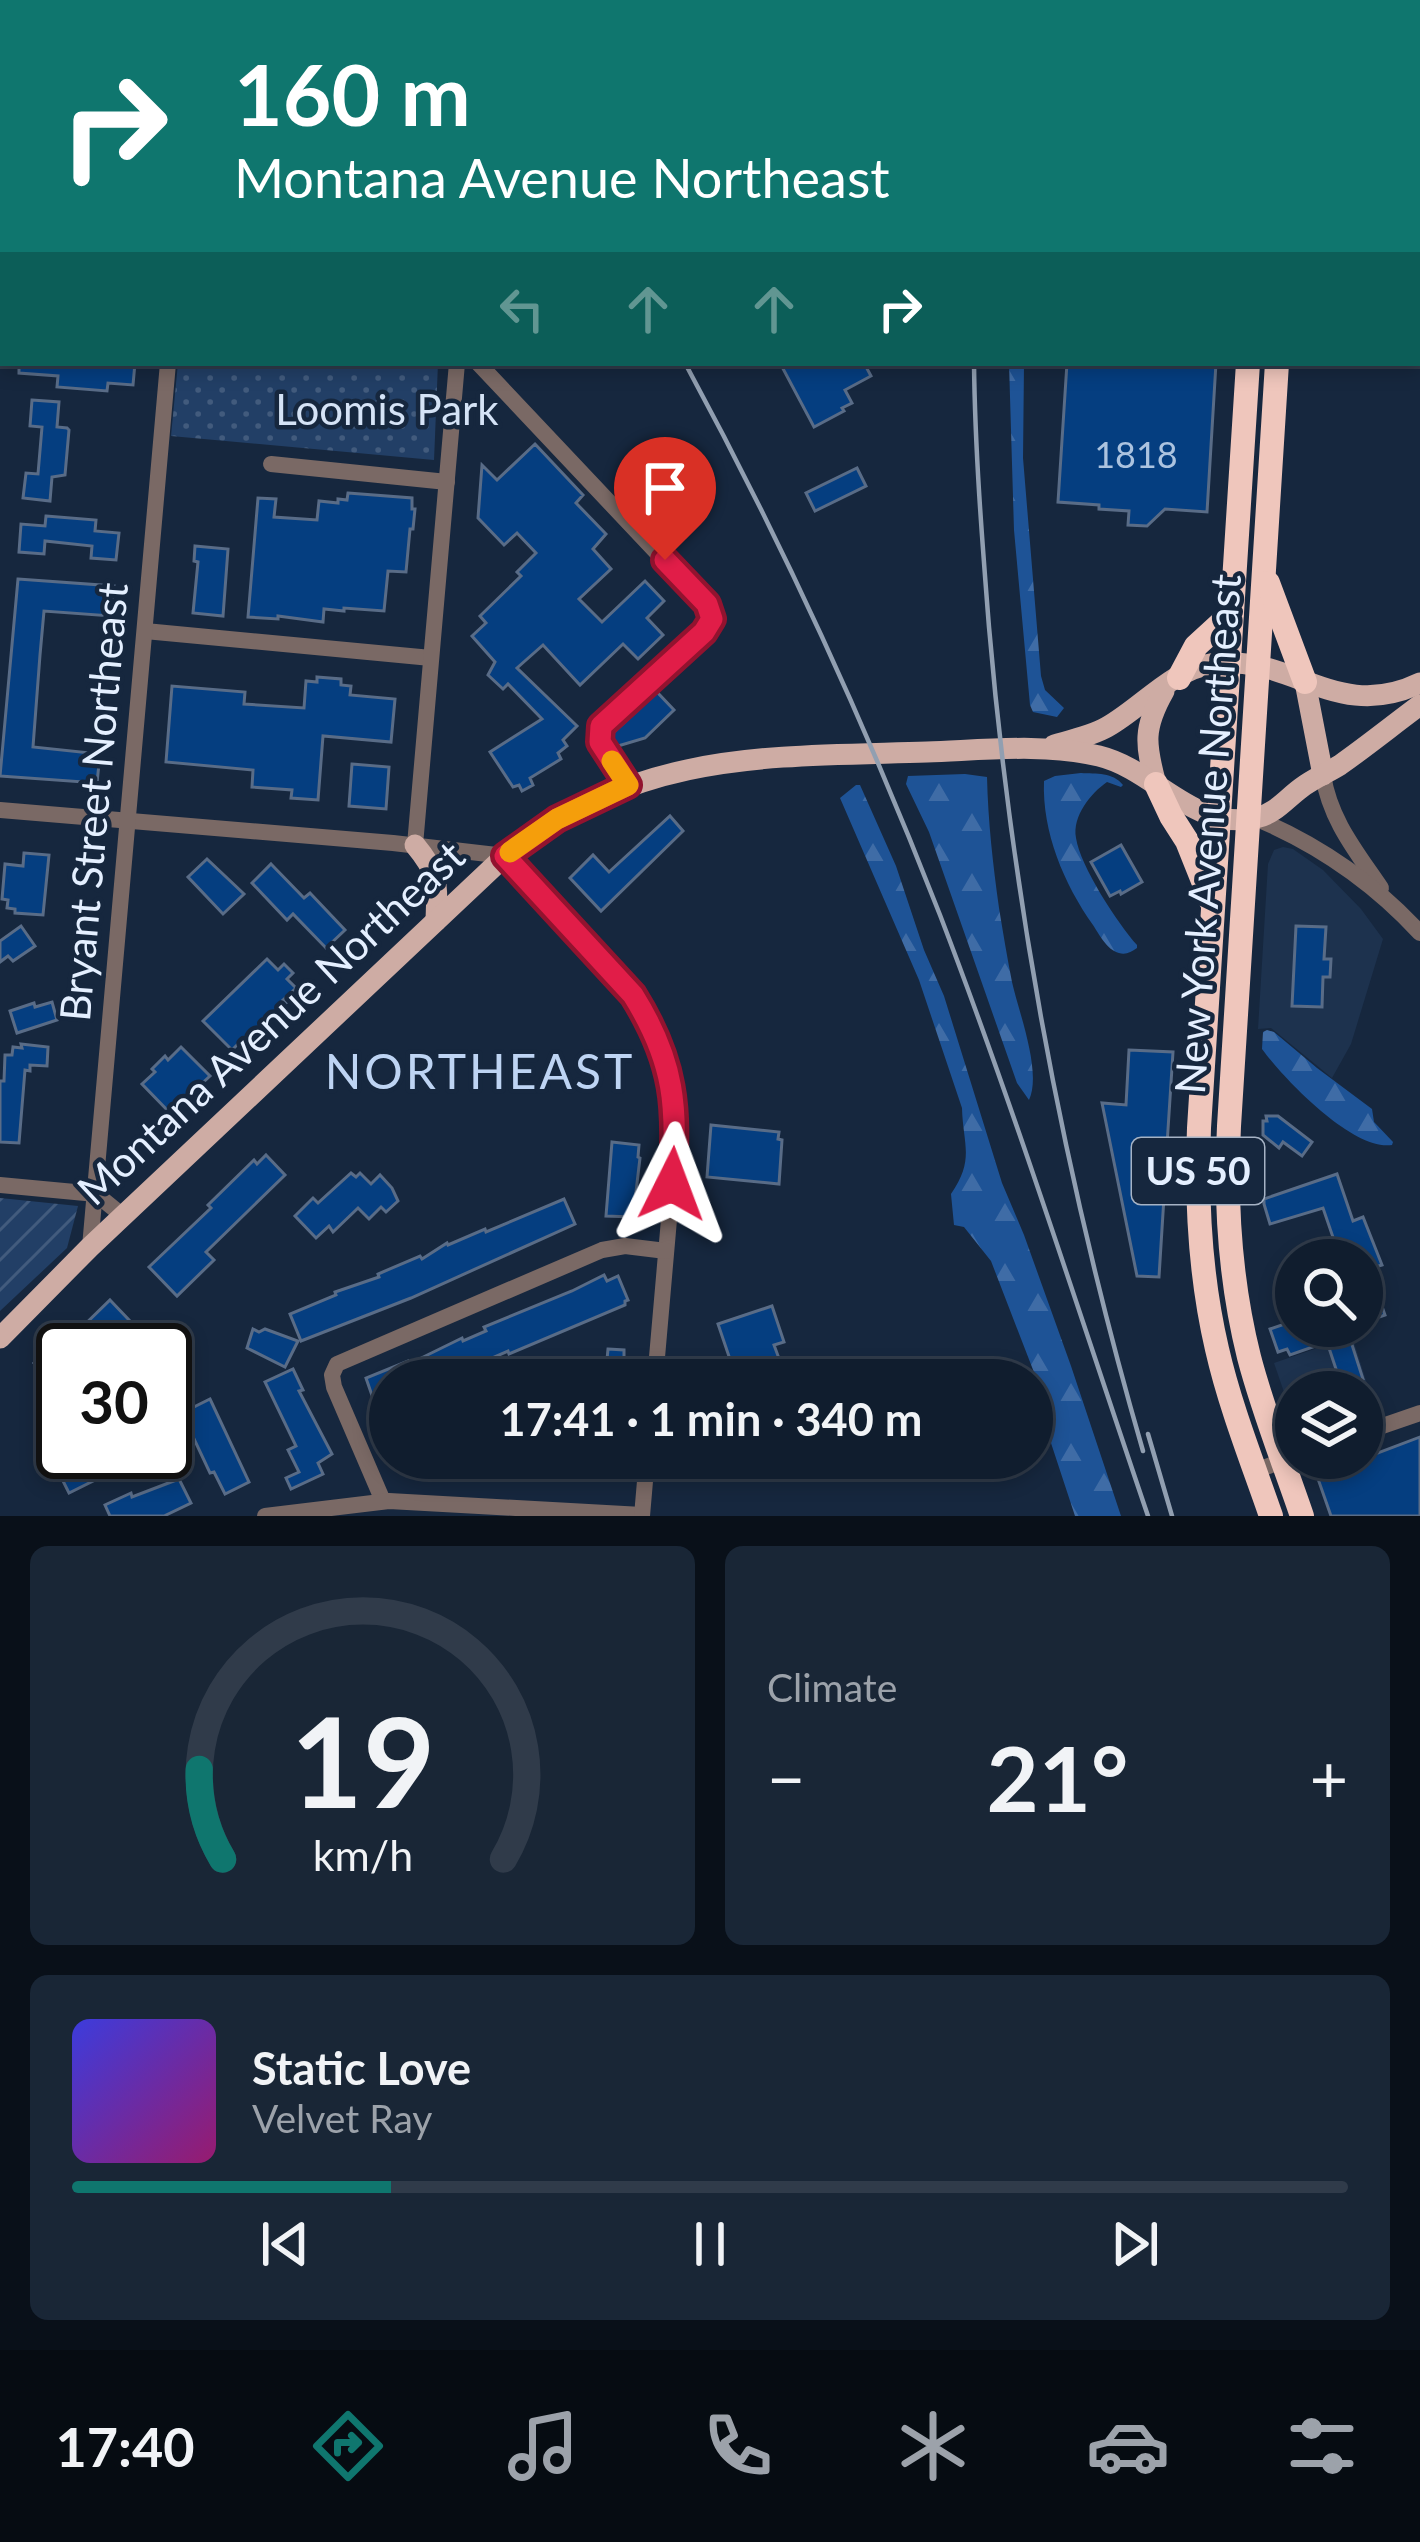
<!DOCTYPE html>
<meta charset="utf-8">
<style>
:root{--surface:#101d2e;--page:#192636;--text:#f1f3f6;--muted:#9ca2aa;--line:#303b4a;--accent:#0f766e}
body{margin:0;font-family:Lato,sans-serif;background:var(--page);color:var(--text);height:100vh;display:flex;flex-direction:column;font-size:45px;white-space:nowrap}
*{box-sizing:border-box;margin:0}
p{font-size:39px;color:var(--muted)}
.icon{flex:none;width:66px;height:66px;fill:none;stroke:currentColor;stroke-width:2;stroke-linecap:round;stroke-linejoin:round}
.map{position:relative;height:1516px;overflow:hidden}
.side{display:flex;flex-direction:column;gap:30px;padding:30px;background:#091019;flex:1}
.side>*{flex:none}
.top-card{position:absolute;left:0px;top:0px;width:1422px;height:366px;box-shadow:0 6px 18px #0003,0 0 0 3px var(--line);background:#0f766e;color:#fff;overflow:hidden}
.controls{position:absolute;left:1275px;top:1239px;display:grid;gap:24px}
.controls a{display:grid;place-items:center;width:108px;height:108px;border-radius:50%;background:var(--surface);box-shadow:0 6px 18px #0003,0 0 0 3px var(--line);font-size:60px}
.speed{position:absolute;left:36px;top:1323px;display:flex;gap:24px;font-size:60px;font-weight:700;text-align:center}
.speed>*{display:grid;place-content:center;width:156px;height:156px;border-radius:50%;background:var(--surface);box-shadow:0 6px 18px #0003,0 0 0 3px var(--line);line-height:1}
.speed .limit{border:6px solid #111;border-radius:18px;background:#fff;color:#111}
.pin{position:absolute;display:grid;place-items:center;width:102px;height:102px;color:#fff;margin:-123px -51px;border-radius:50% 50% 50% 0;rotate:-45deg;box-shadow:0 0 12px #0007}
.pin .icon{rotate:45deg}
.me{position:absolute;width:132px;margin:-66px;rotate:3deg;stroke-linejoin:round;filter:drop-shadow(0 0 9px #0008)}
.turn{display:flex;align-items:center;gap:42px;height:252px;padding:0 36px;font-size:54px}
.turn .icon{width:156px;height:156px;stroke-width:2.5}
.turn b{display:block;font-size:84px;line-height:102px}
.lanes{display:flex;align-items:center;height:114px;padding:0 36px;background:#0003;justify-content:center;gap:60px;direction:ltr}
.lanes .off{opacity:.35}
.big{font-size:90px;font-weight:700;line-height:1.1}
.side .widget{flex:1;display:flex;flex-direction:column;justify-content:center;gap:18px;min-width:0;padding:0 42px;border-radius:18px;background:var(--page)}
.side .dial{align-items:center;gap:0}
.dial svg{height:312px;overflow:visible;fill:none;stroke:var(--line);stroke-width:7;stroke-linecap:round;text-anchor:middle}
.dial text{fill:var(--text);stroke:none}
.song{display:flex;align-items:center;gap:36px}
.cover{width:144px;height:144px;border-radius:18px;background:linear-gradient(135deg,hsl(240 70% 55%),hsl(320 70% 35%))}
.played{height:12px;border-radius:6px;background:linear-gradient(90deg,var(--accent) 25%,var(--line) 25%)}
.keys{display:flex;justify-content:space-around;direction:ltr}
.heat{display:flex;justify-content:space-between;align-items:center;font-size:66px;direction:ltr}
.side .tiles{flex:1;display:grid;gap:30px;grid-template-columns:1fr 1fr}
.widget:last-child{grid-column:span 2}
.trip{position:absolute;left:369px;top:1359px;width:684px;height:120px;border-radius:60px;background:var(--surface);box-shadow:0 6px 18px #0003,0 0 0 3px var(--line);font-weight:700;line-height:120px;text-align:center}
.menu{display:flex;height:192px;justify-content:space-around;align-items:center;background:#060c12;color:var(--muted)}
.menu .icon{width:84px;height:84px}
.menu .selected{color:var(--accent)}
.menu b{font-size:54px;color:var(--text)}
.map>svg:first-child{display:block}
</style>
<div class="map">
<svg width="1420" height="1516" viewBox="0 0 1420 1516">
<defs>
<pattern id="grass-dots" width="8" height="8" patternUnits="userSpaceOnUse" patternTransform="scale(3)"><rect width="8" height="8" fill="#223f66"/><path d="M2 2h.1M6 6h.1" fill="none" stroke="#425b7d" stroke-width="1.8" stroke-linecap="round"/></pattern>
<pattern id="forest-firs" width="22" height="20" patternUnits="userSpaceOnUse" patternTransform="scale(3)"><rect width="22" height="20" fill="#1e5396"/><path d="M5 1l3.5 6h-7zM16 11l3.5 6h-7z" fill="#3f6ca6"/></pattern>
<pattern id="garden-furrows" width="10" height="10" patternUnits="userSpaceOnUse" patternTransform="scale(3)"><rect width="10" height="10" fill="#223f66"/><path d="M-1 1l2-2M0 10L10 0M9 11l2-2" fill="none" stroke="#425b7d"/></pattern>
</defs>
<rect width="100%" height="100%" fill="#16273e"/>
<g fill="#1d324e">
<path d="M1283,847L1293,849L1323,870L1361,909L1383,939L1351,1044L1332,1078L1271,1028L1258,1029L1268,864L1274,850Z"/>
<path d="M1352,1336L1374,1406L1362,1410V1392H1296V1427L1274,1363Z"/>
</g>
<path fill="url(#grass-dots)" d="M178,363H438L434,460L171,436Z"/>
<g fill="url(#forest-firs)">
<path d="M1009,363H1024L1023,458L1041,676L1045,690L1064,708L1057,717L1033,712L1030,705L1014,530Z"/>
<path d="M1081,773C1096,774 1113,772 1123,785L1121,787L1107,782C1091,793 1072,816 1076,838C1080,866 1118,924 1137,945V948C1131,952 1126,955 1119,953C1107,950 1099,934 1093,925C1064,884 1042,832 1044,781L1055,776Z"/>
<path d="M965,774L987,777C988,821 993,865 999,908C1003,932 1007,957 1012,982C1019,1013 1042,1072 1029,1100L1017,1083L929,832L906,784L908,776Z"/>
<path d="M856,785H860L896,866L924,950L944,996L1002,1183L1024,1235L1071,1366L1121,1516H1075L1051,1443L1042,1393L991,1261L964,1227L954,1225L951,1194C975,1159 963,1145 962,1108L919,980L840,798Z"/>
<path d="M1267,1030L1274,1032L1317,1068L1372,1109L1374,1122L1393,1142L1392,1145C1353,1151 1284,1079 1262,1049L1263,1032Z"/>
</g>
<path fill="url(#garden-furrows)" d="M0,1198L78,1206L67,1248L0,1311Z"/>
<g fill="#053e80" stroke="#596c87" stroke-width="3">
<path d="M19,363L109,367L110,363H135L133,385L108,383L107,391L57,387L58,376L19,373Z"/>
<path d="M780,363H864L871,376L845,390L852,403L842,408L844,411L814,427Z"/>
<path d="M1067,363H1216L1207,512L1165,509L1147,526L1128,525L1129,511L1099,509V505L1058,502Z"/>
<path d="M32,400L59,402L57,427L67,428L69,430L65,475L52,477L50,501L23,498L26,473L38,474L42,427L30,426Z"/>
<path d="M535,444L583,495L576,503L606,534L593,549L611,569L579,599L602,622L645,581L664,601L647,618L663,635L638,659L623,644L580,685L543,645L517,668L577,726L563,740L567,746L558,753L561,759L530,778L533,785L522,791L519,785L513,787L490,752L542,719L508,684L503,689L488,675L495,662L472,636L486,623L480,616L521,576L517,572L536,553L517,533L504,545L478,518L482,465L497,480Z"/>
<path d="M857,468L866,486L815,511L806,493Z"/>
<path d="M348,493L412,498V509H415L413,529H410L406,572L388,571L384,611L344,608V611L324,609L323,622L278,616V619L248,617L258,498L276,499L274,517L317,520L319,501L338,503V499L347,500Z"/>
<path d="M46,516L96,520L95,531L119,533L116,560L91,558L92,546L45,541L44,554L19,552L21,524L45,526Z"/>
<path d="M195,546L228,549L223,616L193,613L198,562L194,561Z"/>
<path d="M18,579L114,586L111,616L44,611L40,655L33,747L100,754L97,783L0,776Z"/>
<path d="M317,677L341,679V685L351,686L350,695L395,699L391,742L323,736L318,800L291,798L292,790L252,787L253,770L166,762L172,686L245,692L244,704L304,708L306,681L317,682Z"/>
<path d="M657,692L674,710L645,738L618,746L613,739V733Z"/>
<path d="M352,764L389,767L386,809L349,806Z"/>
<path d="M670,816L683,831L601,911L570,878L593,855L609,872Z"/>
<path d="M1121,845L1142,882L1121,894L1120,891L1110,896L1091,862Z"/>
<path d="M24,853L49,855L43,915L15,913V909L7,908L8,900L2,899L5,864L23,866Z"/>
<path d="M207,859L244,894L223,914L188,877Z"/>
<path d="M271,864L304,898L310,893L345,930L326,948L293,914L287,920L252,883Z"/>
<path d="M21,926L35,946L13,961L8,956L0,962V941Z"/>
<path d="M1296,926L1326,927L1324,959H1331L1330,977H1323L1322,1007L1292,1006Z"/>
<path d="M267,959L278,970L284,964L293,973L287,979L296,988L283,1000L286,1003L247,1041L244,1038L232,1050L203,1021Z"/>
<path d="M52,1002L57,1020L17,1033L10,1011L34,1003L35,1007Z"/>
<path d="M21,1044L48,1047L47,1066L30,1065V1071L25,1070L19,1143L0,1142V1081H4L5,1055H12L13,1047L22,1048Z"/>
<path d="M181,1047L210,1076L170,1113L142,1084L155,1072L152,1069L165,1056L168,1060Z"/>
<path d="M1129,1050L1173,1052L1167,1145L1182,1146L1181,1166L1166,1165L1159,1277L1137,1276L1102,1103L1126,1105Z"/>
<path d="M1266,1116H1278L1312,1142L1302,1156L1283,1142L1279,1148L1263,1135V1121H1267Z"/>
<path d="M711,1125L779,1132L778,1139L782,1140L779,1184L707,1177Z"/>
<path d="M612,1142L639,1145L638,1157L640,1158L633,1217L606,1216Z"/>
<path d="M266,1155L285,1175L206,1252L214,1260L177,1296L149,1267L211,1208L208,1205L254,1160L257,1164Z"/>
<path d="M351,1173L356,1177L360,1173L371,1184L380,1175L392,1188L398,1201L386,1212L381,1207L369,1219L358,1208L333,1232L329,1226L316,1238L295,1216L313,1198L318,1203Z"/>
<path d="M1337,1174L1353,1221L1363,1217L1382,1265L1369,1269L1385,1315L1362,1323V1260H1337L1333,1247L1336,1246L1323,1208L1270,1224L1264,1204V1199Z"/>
<path d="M564,1199L575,1224L411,1298L301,1341L290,1314L336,1295L335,1292L341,1290L379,1277L378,1274L420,1256L422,1259L447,1243L448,1245L485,1229L486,1232Z"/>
<path d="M604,1275L607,1281L618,1276L628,1300L625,1301V1305L509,1354L508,1351L485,1361L486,1364L447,1380H390V1401L376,1407L366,1378L408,1361L409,1364L462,1338L463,1341L486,1331L484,1327L572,1291Z"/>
<path d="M110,1300L129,1320L97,1350H63V1371L52,1382L34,1363L71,1327L76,1333Z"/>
<path d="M772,1306L784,1342L774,1345L787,1380H737L718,1324Z"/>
<path d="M1296,1320V1326H1346L1363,1379L1334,1389L1335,1392H1293V1389L1338,1375L1327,1342L1290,1355L1287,1349L1278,1352L1270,1329Z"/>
<path d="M253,1329L259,1332L265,1329L298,1341L285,1367L247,1348Z"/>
<path d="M608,1349L624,1350V1380H605Z"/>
<path d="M293,1369L303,1390L299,1391L332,1454L318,1463L323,1474L291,1489L286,1478L299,1472L288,1450L296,1446L265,1382Z"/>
<path d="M63,1398V1452H86L91,1464L88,1465L95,1480L69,1493L60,1475L64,1473L57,1458L60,1456L45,1425L49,1423L42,1408Z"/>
<path d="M210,1399L249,1482L225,1494L214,1472L210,1473L187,1424L191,1422L186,1411Z"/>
<path d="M1420,1437V1516H1331L1317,1476Z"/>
<path d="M449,1458H616L614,1480L579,1476V1473L550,1469V1473L449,1468Z"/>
<path d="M179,1479L191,1503L164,1516H110L105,1505L131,1493L132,1497Z"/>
</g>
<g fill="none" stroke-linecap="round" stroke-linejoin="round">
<g stroke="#7a6965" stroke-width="16">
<path d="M17,0L54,3"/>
<path d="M772,0L773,3"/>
<path d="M0,123L3,126"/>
<path d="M0,219H3"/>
<path d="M478,363L710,609L712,619L709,627L601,726L600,743L628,785"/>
<path d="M271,464L447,482"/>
<path d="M145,631L431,658"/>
<path d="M1323,775C1330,820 1356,851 1381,888"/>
<path d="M0,810L393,843L505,856L633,995L656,1037L669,1073L675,1112V1151L655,1380"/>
<path d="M1255,818C1317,844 1374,883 1420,933"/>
<path d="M415,845L457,363"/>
<path d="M0,1185L96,1194L123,1216"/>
<path d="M90,1247L168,363"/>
<path d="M1362,1433L1420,1413"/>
<path d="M1255,1471L1296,1456"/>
<path d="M383,1501L334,1387L332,1375L337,1364L602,1250L625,1246L666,1251"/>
<path d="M265,1516L389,1501L642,1515"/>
<path d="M642,1516L647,1458"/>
</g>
<g stroke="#ceaca4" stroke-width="21">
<path d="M1305,682L1323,775"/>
<path d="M1054,745C1072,740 1091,736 1107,727C1141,708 1172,670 1211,664C1291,652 1335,724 1420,683"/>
<path d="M1156,784C1145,744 1143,728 1164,691"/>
<path d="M415,845C440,875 437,884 436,921"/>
<path d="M0,1338L90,1247L505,856C641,750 765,757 927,752C984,750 1044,743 1099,756C1156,770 1192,831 1256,818C1275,814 1286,799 1301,788C1313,779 1327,773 1340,765C1367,746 1393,725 1420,705"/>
</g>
<g stroke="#efc6bc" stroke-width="24">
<path d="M1270,3V0"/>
<path d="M1301,3V0"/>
<path d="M1248,363L1199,1128C1196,1203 1200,1276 1217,1349C1230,1406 1252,1461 1271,1516"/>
<path d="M1277,363L1229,1126C1225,1204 1230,1281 1249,1357C1263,1411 1284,1463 1302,1516"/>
<path d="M1268,583L1305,682"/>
<path d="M1179,678L1196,646L1232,613"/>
<path d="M1156,784L1171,816L1187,841L1211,901"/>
</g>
<g stroke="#919fb1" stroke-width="4.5">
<path d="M452,0L454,3"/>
<path d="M982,3V0"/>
<path d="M685,363C782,542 866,725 940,915C1016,1113 1080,1316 1148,1516"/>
<path d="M974,363C975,451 982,539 989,627C1013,906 1065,1182 1143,1451"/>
<path d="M1148,1434L1172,1516"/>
</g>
</g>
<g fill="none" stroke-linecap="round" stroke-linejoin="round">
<defs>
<path id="route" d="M665,560L707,604L712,619L704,632L601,726L600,742L628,785L557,819L505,856L633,995C675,1062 678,1108 672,1184"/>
</defs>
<use href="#route" stroke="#92132f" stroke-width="30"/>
<use href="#route" stroke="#e11d48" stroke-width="21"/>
<path stroke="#f59e0b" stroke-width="21" d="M510,852L557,819L628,785L612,761"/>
</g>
<g text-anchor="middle" stroke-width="9" stroke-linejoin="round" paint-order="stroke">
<g font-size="36" fill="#acc3df">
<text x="1136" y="468">1818</text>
</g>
<rect fill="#16273e" stroke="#a6b3c5" stroke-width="3" x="1132" y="1138" width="132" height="66" rx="9"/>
<g font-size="39" font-weight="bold" fill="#e4efff">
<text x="1198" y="1185">US 50</text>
</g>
<g font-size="42" fill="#d5e3f6" stroke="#16273e">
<text x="387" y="425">Loomis Park</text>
</g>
<g font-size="42" fill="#e4efff" stroke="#16273e">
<text transform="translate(94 802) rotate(-85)" y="15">Bryant Street Northeast</text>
<text transform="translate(1208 834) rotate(-86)" y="15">New York Avenue Northeast</text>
<text transform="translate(271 1023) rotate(-43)" y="15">Montana Avenue Northeast</text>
</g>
<g font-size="48" letter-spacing="3" fill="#bed4f3" stroke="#16273e">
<text x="480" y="1089">NORTHEAST</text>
</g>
</g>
</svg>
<div class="controls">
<a><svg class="icon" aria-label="search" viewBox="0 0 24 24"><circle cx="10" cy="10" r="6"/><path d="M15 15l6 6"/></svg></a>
<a><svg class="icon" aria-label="layers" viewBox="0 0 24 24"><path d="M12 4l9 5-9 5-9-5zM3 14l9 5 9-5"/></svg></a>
</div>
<div class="speed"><div class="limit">30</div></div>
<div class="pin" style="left:665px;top:560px;background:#d93025"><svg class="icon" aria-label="arrive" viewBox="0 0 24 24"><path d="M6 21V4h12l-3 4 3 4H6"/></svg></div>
<svg class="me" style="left:672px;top:1184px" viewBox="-20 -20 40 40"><path d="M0-17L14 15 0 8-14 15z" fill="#e11d48" stroke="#fff" stroke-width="4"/></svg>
<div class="trip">17:41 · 1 min · 340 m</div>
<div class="top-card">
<div class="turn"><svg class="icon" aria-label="right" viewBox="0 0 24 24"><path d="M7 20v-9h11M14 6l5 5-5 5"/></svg><div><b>160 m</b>Montana Avenue Northeast</div></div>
<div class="lanes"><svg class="icon off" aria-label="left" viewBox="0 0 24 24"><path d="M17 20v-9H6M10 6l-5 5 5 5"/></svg><svg class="icon off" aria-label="ahead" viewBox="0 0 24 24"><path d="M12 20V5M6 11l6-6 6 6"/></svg><svg class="icon off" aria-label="ahead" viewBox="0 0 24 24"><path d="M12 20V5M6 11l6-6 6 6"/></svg><svg class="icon" aria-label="right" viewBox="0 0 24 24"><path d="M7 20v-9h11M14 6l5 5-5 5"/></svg></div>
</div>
</div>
<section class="side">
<div class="tiles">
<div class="widget dial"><svg viewBox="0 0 100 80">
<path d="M14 69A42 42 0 1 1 86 69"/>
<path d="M14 69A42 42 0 0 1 8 46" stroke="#0f766e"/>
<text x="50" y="56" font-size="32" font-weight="700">19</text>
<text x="50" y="72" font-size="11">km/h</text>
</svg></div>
<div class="widget"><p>Climate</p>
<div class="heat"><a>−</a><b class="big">21°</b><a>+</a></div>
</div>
<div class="widget">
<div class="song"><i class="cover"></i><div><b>Static Love</b><p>Velvet Ray</p></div></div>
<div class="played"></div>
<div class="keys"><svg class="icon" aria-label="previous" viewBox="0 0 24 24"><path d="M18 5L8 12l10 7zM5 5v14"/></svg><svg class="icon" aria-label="pause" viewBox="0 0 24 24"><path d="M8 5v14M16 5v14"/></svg><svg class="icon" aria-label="next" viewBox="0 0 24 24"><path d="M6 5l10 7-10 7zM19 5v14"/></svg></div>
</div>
</div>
</section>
<nav class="menu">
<b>17:40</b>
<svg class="icon selected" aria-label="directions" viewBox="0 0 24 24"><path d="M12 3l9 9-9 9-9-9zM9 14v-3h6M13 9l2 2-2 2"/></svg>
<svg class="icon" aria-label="music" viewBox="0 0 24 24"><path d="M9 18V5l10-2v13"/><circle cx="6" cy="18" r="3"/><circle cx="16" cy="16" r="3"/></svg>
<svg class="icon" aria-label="phone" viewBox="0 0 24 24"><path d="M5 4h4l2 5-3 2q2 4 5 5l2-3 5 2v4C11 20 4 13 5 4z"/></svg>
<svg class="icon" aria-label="climate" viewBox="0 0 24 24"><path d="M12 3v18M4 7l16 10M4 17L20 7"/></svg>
<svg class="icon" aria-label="car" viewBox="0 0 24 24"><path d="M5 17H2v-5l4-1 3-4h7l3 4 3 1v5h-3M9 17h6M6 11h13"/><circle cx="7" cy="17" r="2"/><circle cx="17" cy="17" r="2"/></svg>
<svg class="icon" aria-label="filters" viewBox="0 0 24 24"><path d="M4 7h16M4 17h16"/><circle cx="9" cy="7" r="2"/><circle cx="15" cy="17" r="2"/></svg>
</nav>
